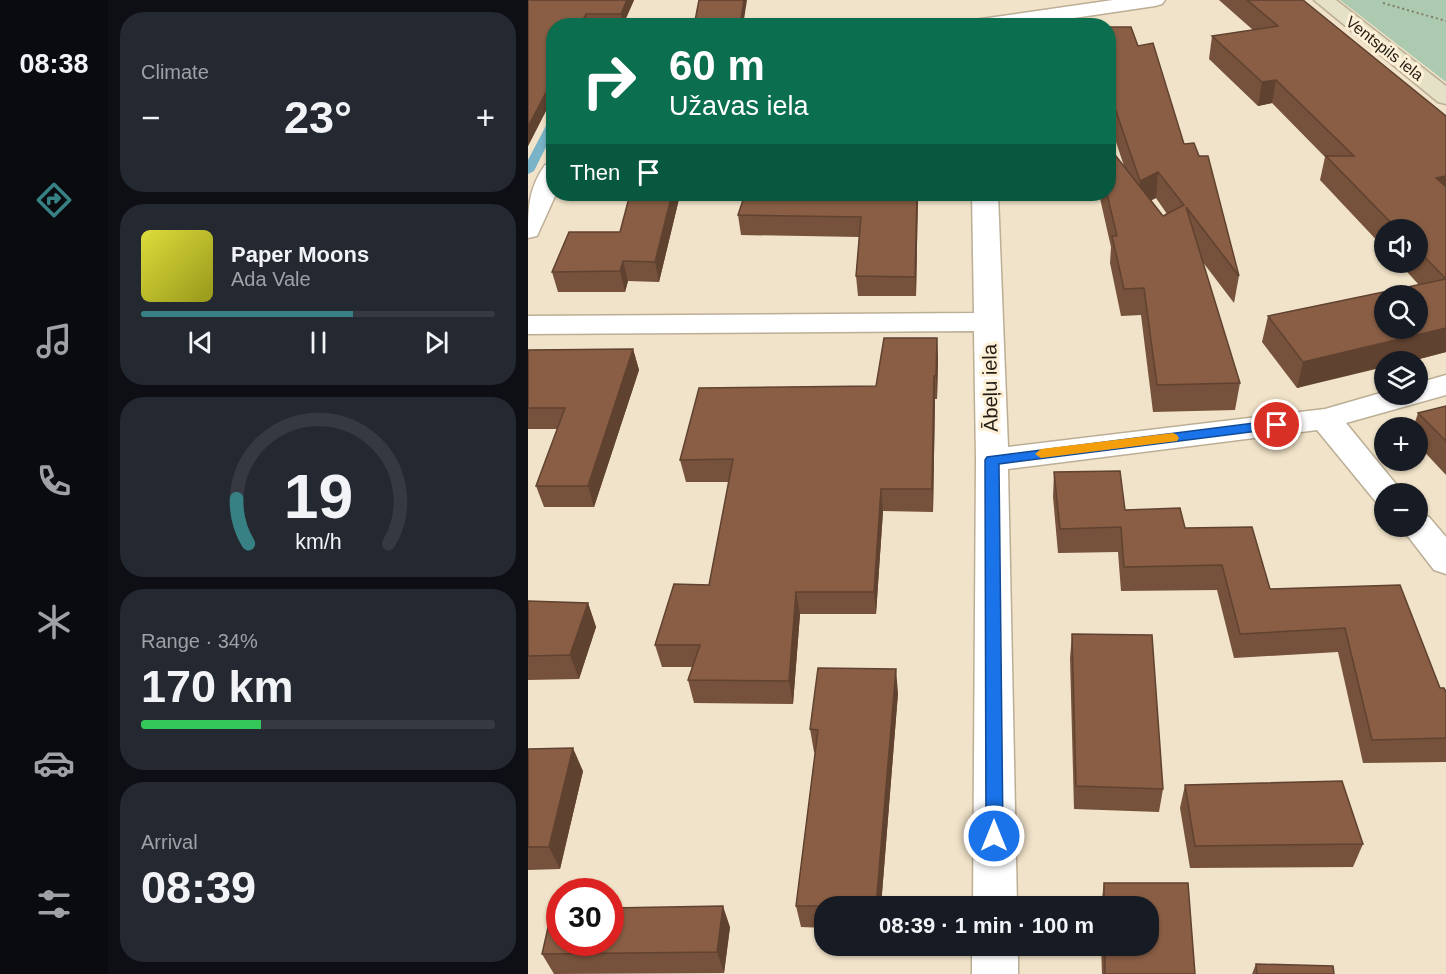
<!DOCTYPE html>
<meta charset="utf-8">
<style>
:root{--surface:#171b24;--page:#242831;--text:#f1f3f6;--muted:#9ea1a6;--line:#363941;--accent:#378083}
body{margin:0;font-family:Arial,sans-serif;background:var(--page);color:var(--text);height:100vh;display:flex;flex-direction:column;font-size:22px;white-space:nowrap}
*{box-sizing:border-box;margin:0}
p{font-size:20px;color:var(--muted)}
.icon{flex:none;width:33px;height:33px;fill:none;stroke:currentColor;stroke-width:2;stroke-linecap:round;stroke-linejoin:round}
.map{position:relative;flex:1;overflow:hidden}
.drawer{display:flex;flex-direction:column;gap:12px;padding:12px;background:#0d0f14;width:420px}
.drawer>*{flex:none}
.guide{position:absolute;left:18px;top:18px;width:570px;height:183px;border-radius:24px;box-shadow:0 2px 4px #0004;background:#0b6e4f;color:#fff;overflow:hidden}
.fabs{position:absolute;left:846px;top:219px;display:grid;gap:12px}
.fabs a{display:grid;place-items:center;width:54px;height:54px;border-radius:50%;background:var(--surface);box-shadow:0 2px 4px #0004;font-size:30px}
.speed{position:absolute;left:18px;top:878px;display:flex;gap:12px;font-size:30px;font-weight:700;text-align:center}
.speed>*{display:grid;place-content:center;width:78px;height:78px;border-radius:50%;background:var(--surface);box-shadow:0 2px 4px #0004;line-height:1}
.speed .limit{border:9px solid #d22;background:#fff;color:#111}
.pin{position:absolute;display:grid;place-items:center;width:51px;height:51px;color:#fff;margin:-26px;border:3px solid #fff;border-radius:50%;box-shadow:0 2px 6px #0007}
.me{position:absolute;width:66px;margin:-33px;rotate:0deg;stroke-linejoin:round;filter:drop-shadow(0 0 4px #0008)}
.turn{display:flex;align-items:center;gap:21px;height:126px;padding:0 24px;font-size:27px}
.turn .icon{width:78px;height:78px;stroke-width:2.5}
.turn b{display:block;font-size:42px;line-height:51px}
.then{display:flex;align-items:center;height:57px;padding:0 24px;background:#0003;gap:12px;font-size:22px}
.big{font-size:45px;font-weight:600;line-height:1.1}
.drawer .widget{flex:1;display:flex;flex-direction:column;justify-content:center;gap:9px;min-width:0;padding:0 21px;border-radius:24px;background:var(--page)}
.drawer .dial{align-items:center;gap:0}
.dial svg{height:156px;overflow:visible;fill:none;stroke:var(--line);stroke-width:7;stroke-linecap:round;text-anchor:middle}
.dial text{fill:var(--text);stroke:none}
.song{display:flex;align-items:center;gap:18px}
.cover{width:72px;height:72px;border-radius:9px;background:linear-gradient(135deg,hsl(60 70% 55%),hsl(60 70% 35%))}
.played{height:6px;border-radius:3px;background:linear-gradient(90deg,var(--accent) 60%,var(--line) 60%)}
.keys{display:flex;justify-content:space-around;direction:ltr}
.heat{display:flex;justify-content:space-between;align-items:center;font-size:33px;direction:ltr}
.charge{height:9px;border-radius:4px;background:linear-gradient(90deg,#34c759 34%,var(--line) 0)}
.trip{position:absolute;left:286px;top:896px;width:345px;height:60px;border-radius:24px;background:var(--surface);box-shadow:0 2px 4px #0004;font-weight:600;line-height:60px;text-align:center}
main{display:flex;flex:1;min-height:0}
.dock{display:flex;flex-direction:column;width:108px;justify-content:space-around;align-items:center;background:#090b0e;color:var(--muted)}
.dock .icon{width:42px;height:42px}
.dock .current{color:var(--accent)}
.dock b{font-size:27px;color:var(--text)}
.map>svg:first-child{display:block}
</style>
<main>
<nav class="dock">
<b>08:38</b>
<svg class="icon current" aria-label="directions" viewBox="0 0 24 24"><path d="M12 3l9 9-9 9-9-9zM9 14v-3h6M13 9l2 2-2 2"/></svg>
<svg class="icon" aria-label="music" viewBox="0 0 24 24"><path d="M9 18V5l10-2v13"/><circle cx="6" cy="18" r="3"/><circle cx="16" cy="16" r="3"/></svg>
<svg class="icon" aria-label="phone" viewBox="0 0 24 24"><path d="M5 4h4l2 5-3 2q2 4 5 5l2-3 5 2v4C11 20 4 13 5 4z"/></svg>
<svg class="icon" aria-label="climate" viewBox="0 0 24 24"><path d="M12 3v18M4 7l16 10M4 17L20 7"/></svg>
<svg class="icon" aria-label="car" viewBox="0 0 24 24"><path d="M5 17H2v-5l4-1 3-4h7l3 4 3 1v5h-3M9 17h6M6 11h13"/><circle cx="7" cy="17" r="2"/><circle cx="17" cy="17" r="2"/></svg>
<svg class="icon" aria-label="filters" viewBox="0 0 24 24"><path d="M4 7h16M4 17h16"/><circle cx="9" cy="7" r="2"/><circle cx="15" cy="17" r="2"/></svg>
</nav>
<section class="drawer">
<div class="widget"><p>Climate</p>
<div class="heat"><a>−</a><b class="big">23°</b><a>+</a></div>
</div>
<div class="widget">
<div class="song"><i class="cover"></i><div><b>Paper Moons</b><p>Ada Vale</p></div></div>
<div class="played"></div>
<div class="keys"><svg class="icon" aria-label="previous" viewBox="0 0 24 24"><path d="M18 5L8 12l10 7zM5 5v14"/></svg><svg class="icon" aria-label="pause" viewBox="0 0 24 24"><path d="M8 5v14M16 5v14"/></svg><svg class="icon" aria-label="next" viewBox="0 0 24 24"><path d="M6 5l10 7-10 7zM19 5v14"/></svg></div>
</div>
<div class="widget dial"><svg viewBox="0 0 100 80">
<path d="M14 69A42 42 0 1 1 86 69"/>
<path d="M14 69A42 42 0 0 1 8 46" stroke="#378083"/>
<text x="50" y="56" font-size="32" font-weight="700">19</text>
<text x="50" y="72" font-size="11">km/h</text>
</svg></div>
<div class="widget"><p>Range · 34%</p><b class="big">170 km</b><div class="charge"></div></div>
<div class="widget"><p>Arrival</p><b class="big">08:39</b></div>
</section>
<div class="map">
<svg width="918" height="974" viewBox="0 0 918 974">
<rect width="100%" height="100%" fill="#f1e3c9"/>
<path fill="#accaaf" d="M812,0H918V82Z"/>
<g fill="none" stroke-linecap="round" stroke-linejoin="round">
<path fill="#78b3c8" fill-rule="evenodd" d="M26,117V131L6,171L0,174V160L21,120Z"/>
<defs>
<g id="street">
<path d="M585,0H637L634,4L627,6L492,26H436L439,22L446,20Z"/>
<path d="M26,163V194H28L9,236L0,238C0,209 0,189 17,165Z"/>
<path d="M444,194H470L480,447L797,409L856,392V394H890V383L918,375V395L818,423L876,494H856V505L848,502L789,430L480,469L489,906H445L448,460L446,331L0,334V316L446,313Z"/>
<path d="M890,514L901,517L918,537V574L906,570L872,526H890Z"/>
<rect x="444" y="945" width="46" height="29"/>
</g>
<path id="secondary" d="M786,0H808L918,86V104L910,102Z"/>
</defs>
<use href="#street" stroke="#bbae95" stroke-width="3"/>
<use href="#secondary" stroke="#bbae95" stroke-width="3"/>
<path stroke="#827968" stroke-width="2" stroke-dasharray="2 3" stroke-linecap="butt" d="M855,3L918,21"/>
<use href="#street" fill="#fff" fill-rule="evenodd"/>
<use href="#secondary" fill="#e5e1c6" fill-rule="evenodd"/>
</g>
<g fill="#76513b" fill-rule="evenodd">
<path d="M0,0H106L95,25L26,26V95L0,146Z"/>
<path d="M691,0H775L918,116V352L880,362H856L769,388L734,342L740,316L891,285L870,262H890V230H856V248L792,180L797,157L744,103L730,106L681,59L684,36L725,30Z"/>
<path d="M580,27L610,46L656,144L711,276L706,303L674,261L712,383L707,410L625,412L613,315L593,316L582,263L583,247L571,194H580L596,166L580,118ZM628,198L639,214L635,216L623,200Z"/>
<path d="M390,194L388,296H330L328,276L331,237L213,235L210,215Z"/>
<path d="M151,199L131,282L100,281L97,292H30L24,272Z"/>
<path d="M409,338L410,360L409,399H407L405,512L355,511L348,614H272L265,704L166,703L160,680L164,667H134L127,645L181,585L201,482H158L152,460L348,386Z"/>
<path d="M105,349L111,370L66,507H16L8,486L29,429H0V350Z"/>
<path d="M918,406V475L890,445V428H885L890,413Z"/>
<path d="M526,472L597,510L657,528L742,589L872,585L912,688L918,692V762L835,763L810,652L706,658L689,590L593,591L590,552L530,553L525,497Z"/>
<path d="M0,601L60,603L68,627L51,679L0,680Z"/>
<path d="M544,634L635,789L631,812L546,809L542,658Z"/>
<path d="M370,693L353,906H297V928L273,927L268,906L287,753L286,752L282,729Z"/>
<path d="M0,749L55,771L32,869L0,870Z"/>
<path d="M657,785L835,844L825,867L662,868L652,808Z"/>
<path d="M576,883H660L667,974H574L573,945H621V906H573Z"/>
<path d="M202,927L196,973L26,974L14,954Z"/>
<path d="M728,964L806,974H724Z"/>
</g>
<g fill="#604230">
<path d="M99,0H106L95,25L93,14Z"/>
<path d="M216,0H219L215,26H212Z"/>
<path d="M58,14L60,25L52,26Z"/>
<path d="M26,77V95L0,146V127Z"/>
<path d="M748,80L744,103L730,106L734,82Z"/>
<path d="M630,172L628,198L610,207L612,181Z"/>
<path d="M918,176V199L908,178Z"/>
<path d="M144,194H150L151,199L131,282L127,262Z"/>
<path d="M389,194H390L388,296L387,277Z"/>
<path d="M95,261L100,281L97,292L92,271Z"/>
<path d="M918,328V352L880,362H856V367L769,388L775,362Z"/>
<path d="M409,338L410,360L409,399L408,376Z"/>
<path d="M105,349L111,370L66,507L60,486Z"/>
<path d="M406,376L407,399L405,512L404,489Z"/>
<path d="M353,489L355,511L348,614L346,592Z"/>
<path d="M268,592L272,614L265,704L261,681Z"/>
<path d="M60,603L68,627L51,679L42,655Z"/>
<path d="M368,669L370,693L353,906H348Z"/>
<path d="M45,748L55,771L32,869L21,847Z"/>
<path d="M195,906L202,927L196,973L189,952Z"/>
</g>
<g fill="#895e45" stroke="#604230" stroke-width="1.5" fill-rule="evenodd">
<path d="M0,0H99L93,14H58L52,26H26V77L0,127Z"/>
<path d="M171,0H216L212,26H166Z"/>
<path d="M719,0H775L918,116V176L908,178L918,187V279L890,250V230H870L798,156H826L748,80L734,82L684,36L750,26Z"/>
<path d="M580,27H603L610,46L625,43L656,144L666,143L671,156H680L711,276L658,207L712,383L629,385L616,288L596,289L584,236H589L579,194H580V146L635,216L656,205L630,172L612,181L580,88Z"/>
<path d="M102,194H144L127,262L95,261L92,271L24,272L41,232H92Z"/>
<path d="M217,194H389L387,277L328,276L333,217L210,215Z"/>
<path d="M918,279V328L775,362L740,316ZM856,296H890V328H856Z"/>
<path d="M356,338H409L408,376H406L404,489H353L346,592H268L261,681L160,680L172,645H127L146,584L181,585L205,459L152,460L171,388L348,386Z"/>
<path d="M105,349L60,486H8L37,408H0V350Z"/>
<path d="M918,406V441L890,413Z"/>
<path d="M592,471L597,510L652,508L657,528L724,527L742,589L872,585L912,688H916L918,692V738L844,740L817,628L712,634L694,565L596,567L593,527L532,529L526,472Z"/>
<path d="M0,601L60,603L42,655L0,656Z"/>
<path d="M544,634L624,635L635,789L548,786Z"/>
<path d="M290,668L368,669L348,906H268L290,730L282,729Z"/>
<path d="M45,748L21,847H0V749Z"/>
<path d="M814,781L835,844L667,846L657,785Z"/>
<path d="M576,883H660L667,974H577V945H621V906H576Z"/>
<path d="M195,906L189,952L14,954L24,910H32V942H82V908Z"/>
<path d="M728,964L805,966L806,974H729Z"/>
</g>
<path fill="#1a73e8" stroke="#114b97" stroke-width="1.5" d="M749,420L754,422L756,425L754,428L471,464L475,836L473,841L466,843L460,841L458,836L457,460L459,457Z"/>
<path fill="#f59e0b" d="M645,433L649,435L651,438L649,441L513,458L507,454L513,449Z"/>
<g text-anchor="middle" stroke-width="6" stroke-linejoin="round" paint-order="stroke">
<g font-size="16" fill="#231e15" stroke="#fef0d6">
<text transform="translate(857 48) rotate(38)" y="6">Ventspils iela</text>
</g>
<g font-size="20" fill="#231e15" stroke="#fef0d6">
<text transform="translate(462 388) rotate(-91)" y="7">Ābeļu iela</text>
</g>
</g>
</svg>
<div class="fabs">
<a><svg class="icon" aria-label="sound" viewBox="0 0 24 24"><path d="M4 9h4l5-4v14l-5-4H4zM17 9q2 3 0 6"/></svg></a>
<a><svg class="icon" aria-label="search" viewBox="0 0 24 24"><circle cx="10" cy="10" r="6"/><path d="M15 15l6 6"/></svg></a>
<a><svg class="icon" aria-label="layers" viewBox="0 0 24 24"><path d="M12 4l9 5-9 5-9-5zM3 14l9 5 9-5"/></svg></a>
<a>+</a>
<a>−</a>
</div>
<div class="speed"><div class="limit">30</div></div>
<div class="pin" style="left:749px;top:425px;background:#d93025"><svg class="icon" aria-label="arrive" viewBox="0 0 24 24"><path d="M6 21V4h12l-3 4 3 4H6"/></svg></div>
<svg class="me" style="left:466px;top:836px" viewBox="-20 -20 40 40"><circle r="17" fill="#1a73e8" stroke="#fff" stroke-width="3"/><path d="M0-11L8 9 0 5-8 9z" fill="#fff"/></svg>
<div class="trip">08:39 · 1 min · 100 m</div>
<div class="guide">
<div class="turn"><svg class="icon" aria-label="right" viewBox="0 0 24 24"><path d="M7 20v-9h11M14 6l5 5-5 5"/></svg><div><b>60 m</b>Užavas iela</div></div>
<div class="then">Then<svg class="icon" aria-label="arrive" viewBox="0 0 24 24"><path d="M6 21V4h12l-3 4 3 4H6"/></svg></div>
</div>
</div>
</main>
